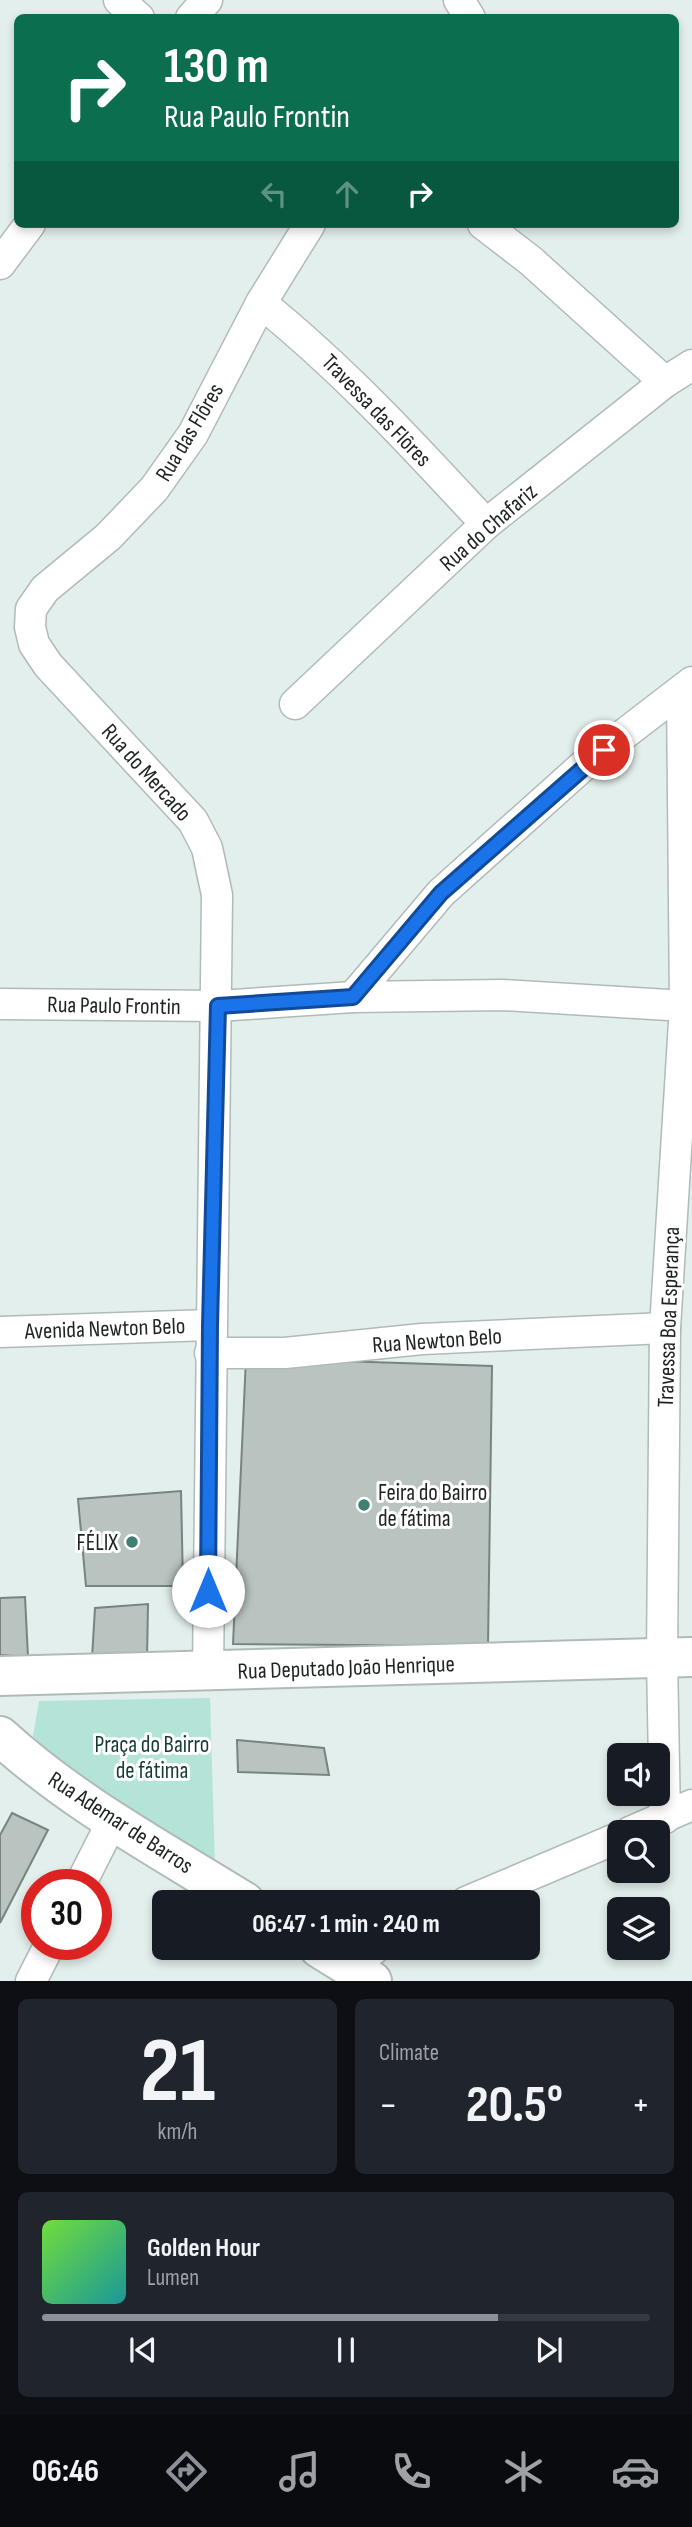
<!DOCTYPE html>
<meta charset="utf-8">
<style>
:root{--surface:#171b24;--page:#20242c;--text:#f1f3f6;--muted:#9ea1a6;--line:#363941;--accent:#8c9099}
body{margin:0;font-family:"Sofia Sans Condensed",sans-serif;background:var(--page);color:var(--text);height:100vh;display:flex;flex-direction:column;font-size:26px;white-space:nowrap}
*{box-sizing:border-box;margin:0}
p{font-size:23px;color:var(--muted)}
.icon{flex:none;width:38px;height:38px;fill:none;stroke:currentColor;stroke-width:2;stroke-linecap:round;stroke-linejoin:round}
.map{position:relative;height:1981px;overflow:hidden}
.side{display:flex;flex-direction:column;gap:18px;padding:18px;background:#0d0f14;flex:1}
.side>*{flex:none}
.banner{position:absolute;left:14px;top:14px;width:665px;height:214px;border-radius:10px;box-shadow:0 4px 10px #0003;background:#0b6e4f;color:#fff;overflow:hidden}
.fabs{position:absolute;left:607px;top:1743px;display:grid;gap:14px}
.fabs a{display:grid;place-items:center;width:63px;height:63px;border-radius:10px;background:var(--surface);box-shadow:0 4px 10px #0003;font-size:35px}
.speed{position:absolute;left:21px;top:1869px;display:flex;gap:14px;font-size:35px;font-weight:700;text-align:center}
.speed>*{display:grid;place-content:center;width:91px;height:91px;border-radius:50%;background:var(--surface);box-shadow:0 4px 10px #0003;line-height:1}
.speed .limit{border:10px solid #d22;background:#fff;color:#111}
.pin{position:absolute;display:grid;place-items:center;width:60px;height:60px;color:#fff;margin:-30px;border:4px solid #fff;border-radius:50%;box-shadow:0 2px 7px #0007}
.me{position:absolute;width:77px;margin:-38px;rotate:0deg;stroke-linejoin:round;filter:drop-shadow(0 0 5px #0008)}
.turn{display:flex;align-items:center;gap:24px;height:147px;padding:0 35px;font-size:32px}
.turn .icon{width:91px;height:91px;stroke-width:2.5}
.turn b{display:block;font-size:49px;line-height:60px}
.lanes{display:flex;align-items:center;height:66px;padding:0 35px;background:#0003;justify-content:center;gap:35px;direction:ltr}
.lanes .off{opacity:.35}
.big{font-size:52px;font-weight:700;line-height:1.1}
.side .widget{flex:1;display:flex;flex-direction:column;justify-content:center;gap:10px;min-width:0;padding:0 24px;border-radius:10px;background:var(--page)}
.side .dial{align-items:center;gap:0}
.dial b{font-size:91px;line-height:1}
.song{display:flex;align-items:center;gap:21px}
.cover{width:84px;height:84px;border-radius:10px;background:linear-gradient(135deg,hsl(100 70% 55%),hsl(180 70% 35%))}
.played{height:7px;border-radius:4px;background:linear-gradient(90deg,var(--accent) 75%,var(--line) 75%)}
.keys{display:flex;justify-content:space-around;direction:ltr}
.heat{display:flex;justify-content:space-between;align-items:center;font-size:38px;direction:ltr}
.side .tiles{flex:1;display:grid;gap:18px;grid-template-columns:1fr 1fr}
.widget:last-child{grid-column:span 2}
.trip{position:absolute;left:152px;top:1890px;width:388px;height:70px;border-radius:10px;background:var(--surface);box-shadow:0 4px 10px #0003;font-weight:700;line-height:70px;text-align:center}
.dock{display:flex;height:112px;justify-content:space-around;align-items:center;background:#090b0e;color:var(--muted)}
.dock .icon{width:49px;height:49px}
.dock .active{color:var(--accent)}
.dock b{font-size:32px;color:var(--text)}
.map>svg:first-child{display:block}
</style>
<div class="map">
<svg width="692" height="1981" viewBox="0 0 692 1981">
<rect width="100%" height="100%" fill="#e3efec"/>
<path fill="#b4e4d8" d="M210,1698L215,1867L31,1747L39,1701Z"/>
<g fill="#b9c4c1" stroke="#798380" stroke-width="2">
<path d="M246,1358L492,1366L488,1646L233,1644Z"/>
<path d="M181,1491L183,1586H86L78,1499Z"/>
<path d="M25,1597L28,1657L0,1655V1598Z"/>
<path d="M148,1604L147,1659L92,1658L95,1608Z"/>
<path d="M237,1740L324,1748L329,1775L238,1772Z"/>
<path d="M12,1813L48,1830L0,1923V1835Z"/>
</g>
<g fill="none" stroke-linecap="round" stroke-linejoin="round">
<defs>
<g id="minor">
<path d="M119,0L139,18"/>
<path d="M459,0L470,18"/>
<path d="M191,18L207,0"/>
<path d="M483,224L531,261L665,382"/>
<path d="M0,264L30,224"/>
<path d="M261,303C344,370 414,446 486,524"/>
<path d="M295,704L486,524L665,382L692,365"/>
<path d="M353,997L441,893L584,765L692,682"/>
<path d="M0,1004L218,1006L353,997L503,995L685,1006"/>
<path d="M0,1332L210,1325"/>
<path d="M210,1353H285L422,1339L665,1328"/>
<path d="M208,1671L217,895L207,848L193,821L48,665L34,644L30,627L31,609L45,589L108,537L154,489L193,434L261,303L310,224"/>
<path d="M665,1818L662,1658L665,1328L685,1006L682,690"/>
<path d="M630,1832L692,1805"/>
<path d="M80,1885L113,1820"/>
<path d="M466,1902L620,1837"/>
<path d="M350,1967L375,1948"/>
<path d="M31,1981L50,1944"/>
</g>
<g id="secondary">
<path d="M0,1676L692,1657"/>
<path d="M0,1736C72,1802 163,1851 245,1902"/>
<path d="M319,1948L372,1981"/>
</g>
</defs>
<use href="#minor" stroke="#b0bbb8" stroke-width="33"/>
<use href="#secondary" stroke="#b0bbb8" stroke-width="42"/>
<use href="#minor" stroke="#fff" stroke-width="30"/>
<use href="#secondary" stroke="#fff" stroke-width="38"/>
</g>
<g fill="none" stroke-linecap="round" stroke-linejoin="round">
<defs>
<path id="route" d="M208,1591L210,1325L218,1006L353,997L441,893L604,750"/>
</defs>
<use href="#route" stroke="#114b97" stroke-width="18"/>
<use href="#route" stroke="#1a73e8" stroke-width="12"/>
</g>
<g fill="#3e8173" stroke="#fff" stroke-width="2.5">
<circle cx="364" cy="1505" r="7"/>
<circle cx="132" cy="1542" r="7"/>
</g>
<g text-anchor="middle" stroke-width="6" stroke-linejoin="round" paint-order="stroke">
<g font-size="23" fill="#1e2221" stroke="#fff">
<text transform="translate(377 410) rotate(46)" y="8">Travessa das Flôres</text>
<text transform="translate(189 432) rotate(-59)" y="8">Rua das Flôres</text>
<text transform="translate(488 527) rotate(-41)" y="8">Rua do Chafariz</text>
<text transform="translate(147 772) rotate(48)" y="8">Rua do Mercado</text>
<text transform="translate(114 1005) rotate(1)" y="8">Rua Paulo Frontin</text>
<text transform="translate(668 1317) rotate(-88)" y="8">Travessa Boa Esperança</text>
<text transform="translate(105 1328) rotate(-2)" y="8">Avenida Newton Belo</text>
<text transform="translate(437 1340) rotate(-4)" y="8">Rua Newton Belo</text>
<text transform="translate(346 1667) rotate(-2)" y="8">Rua Deputado João Henrique</text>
<text transform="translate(121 1822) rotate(33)" y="8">Rua Ademar de Barros</text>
</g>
<g font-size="23" fill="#1e2221" stroke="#fff" text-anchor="start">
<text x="378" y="1500">Feira do Bairro<tspan x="378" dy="26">de fátima</tspan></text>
<text x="118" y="1550" text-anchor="end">FÉLIX</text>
</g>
<g font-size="23" fill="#163b34" stroke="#fff">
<text x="152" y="1752">Praça do Bairro<tspan x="152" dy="26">de fátima</tspan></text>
</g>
</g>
</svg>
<div class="fabs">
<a><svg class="icon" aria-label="sound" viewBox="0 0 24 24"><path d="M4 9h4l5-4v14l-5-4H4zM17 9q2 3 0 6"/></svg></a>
<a><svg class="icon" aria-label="search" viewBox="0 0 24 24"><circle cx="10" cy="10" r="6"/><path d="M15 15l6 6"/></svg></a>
<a><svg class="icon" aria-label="layers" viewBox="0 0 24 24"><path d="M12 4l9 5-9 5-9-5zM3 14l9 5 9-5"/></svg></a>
</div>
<div class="speed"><div class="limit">30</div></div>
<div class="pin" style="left:604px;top:750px;background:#d93025"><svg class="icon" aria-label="arrive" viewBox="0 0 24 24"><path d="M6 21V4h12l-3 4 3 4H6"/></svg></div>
<svg class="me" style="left:208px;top:1591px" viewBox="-20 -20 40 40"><circle r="19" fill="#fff"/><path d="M0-13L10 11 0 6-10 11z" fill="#1a73e8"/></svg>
<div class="trip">06:47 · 1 min · 240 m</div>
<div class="banner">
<div class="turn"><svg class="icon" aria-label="right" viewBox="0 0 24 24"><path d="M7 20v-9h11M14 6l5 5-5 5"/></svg><div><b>130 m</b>Rua Paulo Frontin</div></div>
<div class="lanes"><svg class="icon off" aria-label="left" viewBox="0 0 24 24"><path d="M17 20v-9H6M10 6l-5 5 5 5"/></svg><svg class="icon off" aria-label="ahead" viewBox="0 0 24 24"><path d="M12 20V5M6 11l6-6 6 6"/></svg><svg class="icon" aria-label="right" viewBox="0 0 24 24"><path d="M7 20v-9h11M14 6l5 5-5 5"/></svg></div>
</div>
</div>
<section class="side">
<div class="tiles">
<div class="widget dial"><b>21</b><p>km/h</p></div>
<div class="widget"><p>Climate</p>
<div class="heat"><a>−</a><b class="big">20.5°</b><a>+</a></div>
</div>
<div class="widget">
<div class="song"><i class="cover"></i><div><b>Golden Hour</b><p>Lumen</p></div></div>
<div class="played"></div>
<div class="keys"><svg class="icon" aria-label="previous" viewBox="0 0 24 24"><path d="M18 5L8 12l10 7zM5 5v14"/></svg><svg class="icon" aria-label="pause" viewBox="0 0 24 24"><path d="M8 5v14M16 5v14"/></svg><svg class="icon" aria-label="next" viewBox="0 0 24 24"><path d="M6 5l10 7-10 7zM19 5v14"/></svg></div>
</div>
</div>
</section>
<nav class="dock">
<b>06:46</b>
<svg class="icon active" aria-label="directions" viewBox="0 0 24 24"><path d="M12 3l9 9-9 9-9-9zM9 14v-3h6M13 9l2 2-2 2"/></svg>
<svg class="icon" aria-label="music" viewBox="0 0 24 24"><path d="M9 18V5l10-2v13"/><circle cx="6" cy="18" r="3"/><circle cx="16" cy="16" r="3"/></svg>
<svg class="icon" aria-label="phone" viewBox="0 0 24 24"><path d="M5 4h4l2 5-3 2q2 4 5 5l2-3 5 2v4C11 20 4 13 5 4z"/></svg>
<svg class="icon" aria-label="climate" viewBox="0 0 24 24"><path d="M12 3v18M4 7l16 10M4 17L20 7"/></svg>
<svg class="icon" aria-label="car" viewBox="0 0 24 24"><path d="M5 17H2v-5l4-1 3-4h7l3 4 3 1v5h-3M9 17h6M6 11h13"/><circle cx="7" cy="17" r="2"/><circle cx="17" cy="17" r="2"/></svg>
</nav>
